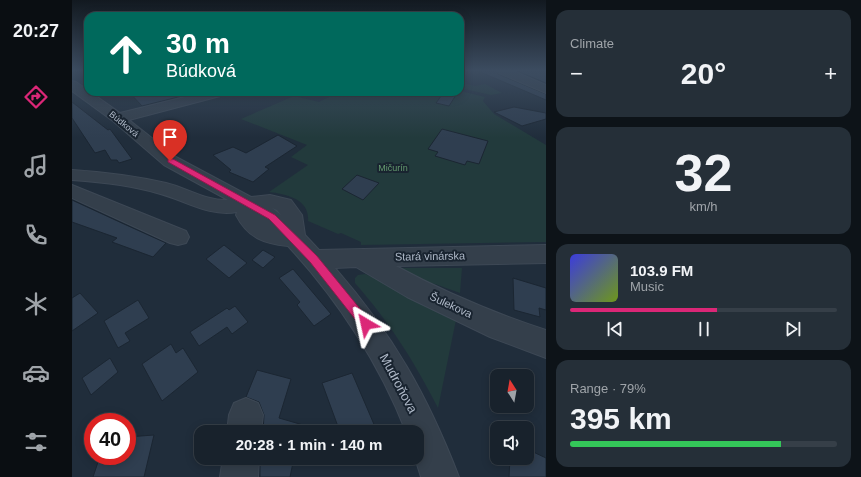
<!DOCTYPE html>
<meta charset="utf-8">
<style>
:root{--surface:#18222c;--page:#252f38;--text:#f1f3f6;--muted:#9fa4a9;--line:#363f48;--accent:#db2777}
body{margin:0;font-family:Arial,sans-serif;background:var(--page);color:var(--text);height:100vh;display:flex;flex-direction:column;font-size:15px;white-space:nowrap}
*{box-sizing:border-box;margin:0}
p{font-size:13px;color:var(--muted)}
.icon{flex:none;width:22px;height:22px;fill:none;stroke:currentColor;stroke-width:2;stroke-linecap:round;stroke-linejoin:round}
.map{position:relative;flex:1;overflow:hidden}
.side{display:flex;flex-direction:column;gap:10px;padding:10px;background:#0d1318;width:315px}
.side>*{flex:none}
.banner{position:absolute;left:12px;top:12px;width:380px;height:84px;border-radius:12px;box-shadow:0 2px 10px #0003,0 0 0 1px var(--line);background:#00695c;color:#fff;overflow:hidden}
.needle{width:26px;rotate:349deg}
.fabs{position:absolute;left:418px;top:369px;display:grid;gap:8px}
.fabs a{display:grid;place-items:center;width:44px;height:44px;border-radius:8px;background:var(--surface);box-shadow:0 2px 10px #0003,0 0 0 1px var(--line);font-size:20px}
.speed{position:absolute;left:12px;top:413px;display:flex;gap:8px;font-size:20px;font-weight:700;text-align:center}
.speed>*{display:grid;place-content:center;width:52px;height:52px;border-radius:50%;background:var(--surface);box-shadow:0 2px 10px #0003,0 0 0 1px var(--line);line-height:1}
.speed .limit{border:6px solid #d22;background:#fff;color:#111}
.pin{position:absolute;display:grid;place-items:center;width:34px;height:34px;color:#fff;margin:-41px -17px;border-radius:50% 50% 50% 0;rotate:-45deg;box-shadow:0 0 4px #0007}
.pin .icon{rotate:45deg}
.me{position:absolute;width:44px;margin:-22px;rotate:324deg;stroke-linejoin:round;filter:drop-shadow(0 0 3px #0008)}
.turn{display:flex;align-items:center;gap:14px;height:84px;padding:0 16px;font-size:18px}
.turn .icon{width:52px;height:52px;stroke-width:2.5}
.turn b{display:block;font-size:28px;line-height:34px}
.big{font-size:30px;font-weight:700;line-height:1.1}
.side .widget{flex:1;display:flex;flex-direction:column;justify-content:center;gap:6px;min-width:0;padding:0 14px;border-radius:12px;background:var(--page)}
.side .dial{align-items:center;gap:0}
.dial b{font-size:52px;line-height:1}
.song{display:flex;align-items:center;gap:12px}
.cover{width:48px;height:48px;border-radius:6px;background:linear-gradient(135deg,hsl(240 70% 55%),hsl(80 70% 35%))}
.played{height:4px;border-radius:2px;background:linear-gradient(90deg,var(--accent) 55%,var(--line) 55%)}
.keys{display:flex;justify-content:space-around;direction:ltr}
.heat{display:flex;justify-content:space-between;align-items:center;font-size:22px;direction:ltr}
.charge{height:6px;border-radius:3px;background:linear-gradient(90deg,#34c759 79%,var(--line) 0)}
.trip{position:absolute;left:122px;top:425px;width:230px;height:40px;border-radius:12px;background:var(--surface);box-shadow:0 2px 10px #0003,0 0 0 1px var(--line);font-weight:700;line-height:40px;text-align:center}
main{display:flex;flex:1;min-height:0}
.tab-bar{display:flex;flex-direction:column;width:72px;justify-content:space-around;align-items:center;background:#0a0e12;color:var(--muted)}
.tab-bar .icon{width:28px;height:28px}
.tab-bar .active{color:var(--accent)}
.tab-bar b{font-size:18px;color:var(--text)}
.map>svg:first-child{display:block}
</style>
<main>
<nav class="tab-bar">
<b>20:27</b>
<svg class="icon active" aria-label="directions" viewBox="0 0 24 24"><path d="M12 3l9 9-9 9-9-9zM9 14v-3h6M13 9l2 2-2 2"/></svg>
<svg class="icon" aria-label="music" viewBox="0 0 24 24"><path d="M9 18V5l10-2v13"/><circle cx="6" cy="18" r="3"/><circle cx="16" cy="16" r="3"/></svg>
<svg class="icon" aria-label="phone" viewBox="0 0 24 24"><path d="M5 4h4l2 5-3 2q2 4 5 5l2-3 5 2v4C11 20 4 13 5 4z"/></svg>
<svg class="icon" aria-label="climate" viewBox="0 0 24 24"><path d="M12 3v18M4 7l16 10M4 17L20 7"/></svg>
<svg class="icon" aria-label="car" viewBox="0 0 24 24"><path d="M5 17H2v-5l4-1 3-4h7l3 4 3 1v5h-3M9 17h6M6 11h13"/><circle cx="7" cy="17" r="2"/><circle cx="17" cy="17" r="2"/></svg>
<svg class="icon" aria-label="filters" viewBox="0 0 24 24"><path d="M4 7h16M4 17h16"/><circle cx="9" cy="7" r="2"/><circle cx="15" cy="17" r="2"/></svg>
</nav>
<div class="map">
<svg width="474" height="477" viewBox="0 0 474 477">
<rect width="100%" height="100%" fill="#202d3b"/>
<g fill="#223a3c">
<path d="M388,83L403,86L413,84L430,93L419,95L388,88Z"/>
<path d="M388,91L413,97L411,101L422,114L474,145V242L289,245V242L269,233L266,234L236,221C238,199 214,194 197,192L236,165L219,157L235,145L169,119L222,96L247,102L267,92Z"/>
<path d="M317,268H390L388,293L363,284L349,282Z"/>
<path d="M293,274L343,293L385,315L366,408C342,361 318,323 283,283V278L286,275Z"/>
</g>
<g fill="#2f3e50" stroke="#1b2632">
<path d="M406,71H425L426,74L474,94V100Z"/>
<path d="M445,71H474V83Z"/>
<path d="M57,92H110V96L70,106Z"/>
<path d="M372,92L384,95L377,106L364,103Z"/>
<path d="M0,102L36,130L38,129L60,159L47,163L45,160H39L33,150L23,153L0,118Z"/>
<path d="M442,107L474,113V119L450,126L422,112Z"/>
<path d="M370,129L416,141L407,164L395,161L393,165L363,156L366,152L356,149Z"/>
<path d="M206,135L225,146L193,167L197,169L181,182L157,172L159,170L141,155L161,147L174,153Z"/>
<path d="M285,175L307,183L291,200L270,189Z"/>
<path d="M0,200L52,224L94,243L81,257L40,242L45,238L0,222Z"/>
<path d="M152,245L175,263L157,278L134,259Z"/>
<path d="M191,250L203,257L191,268L180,260Z"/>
<path d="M221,269L259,314L242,326L225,305L228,302L207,278Z"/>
<path d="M441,278L474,288V310L467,308L468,317L442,310Z"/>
<path d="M8,293L26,313L0,331V298Z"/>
<path d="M66,300L77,318L53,333L58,341L46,348L32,321Z"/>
<path d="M163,306L176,322L160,334L155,327L127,346L118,332L155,308L157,310Z"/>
<path d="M99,344L104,353L111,348L126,372L90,401L70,364Z"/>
<path d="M38,358L46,372L19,395L10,378Z"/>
<path d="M185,370L219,379L207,418L245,429V432H191L192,415L187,402L174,397Z"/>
<path d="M280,373L304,429L297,432H268L250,383Z"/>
<path d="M82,435L72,477H21L28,456H55V437Z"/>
<path d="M455,449L474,458V477H437L438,458H455Z"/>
<path d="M188,458H222L218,477H188Z"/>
</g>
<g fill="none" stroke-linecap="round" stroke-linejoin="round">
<defs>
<g id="minor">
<path d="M426,71H441L474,85V93L427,73Z"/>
<path d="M0,81L4,82L48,113L133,92H154L152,95L57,120L104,157L179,197L198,195L219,200L230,215L233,235L247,250L474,245V263L324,266C372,292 422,313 474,330V358L418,337L335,297L284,267L263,268C321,335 355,394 387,477H349L343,458H345V432H334C308,364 265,299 216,246C191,243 176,238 164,215L165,212C136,217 113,200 85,193C58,185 29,182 0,180V170C32,172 63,176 94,183C115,188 134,201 156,200L92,165L41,121L0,91ZM200,208L205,210L209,215Z"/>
<path d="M0,185L114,231L117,237L114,243L106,245L98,243L0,198Z"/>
<path d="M174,398L186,403L191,415L189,432H155L157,415L162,403Z"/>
<path d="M151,458H187L186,477H148Z"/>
</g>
</defs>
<use href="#minor" stroke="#3d4855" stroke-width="2"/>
<use href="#minor" fill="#343f4b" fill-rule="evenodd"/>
</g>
<linearGradient id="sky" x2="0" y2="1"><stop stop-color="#121920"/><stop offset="0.51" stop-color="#3c4c60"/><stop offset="1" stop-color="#3c4c60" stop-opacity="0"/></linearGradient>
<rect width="474" height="138" fill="url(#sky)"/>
<path fill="#db2777" stroke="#8e194d" d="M96,159H101L203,215L245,256L298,321L300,324L298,328L294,330L290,328L238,262L197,219L96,162Z"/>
<g text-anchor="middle" stroke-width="4" stroke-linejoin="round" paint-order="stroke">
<g font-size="9" fill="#afb9c8" stroke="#192430">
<text transform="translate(52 124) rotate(39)" y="3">Búdková</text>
</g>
<g font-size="9" fill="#649a6e" stroke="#192430">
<text x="321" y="171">Mičurín</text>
</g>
<g font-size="11" fill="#afb9c8" stroke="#192430">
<text transform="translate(358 256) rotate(-1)" y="4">Stará vinárska</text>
<text transform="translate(379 305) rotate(25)" y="4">Šulekova</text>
</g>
<g font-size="13" fill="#afb9c8" stroke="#192430">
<text transform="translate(327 383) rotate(62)" y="5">Mudroňova</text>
</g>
</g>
</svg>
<div class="fabs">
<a><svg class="needle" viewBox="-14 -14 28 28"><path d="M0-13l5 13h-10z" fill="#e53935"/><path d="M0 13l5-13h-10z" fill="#9fa4a9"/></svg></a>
<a><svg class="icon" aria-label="sound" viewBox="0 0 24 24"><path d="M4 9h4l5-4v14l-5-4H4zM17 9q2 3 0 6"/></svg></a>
</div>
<div class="speed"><div class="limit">40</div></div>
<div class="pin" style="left:98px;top:161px;background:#d93025"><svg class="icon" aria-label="arrive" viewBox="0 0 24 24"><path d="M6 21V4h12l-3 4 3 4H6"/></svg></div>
<svg class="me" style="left:294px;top:324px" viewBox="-20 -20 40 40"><path d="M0-17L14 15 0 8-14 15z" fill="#db2777" stroke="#fff" stroke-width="4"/></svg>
<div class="trip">20:28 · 1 min · 140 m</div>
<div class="banner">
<div class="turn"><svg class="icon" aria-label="ahead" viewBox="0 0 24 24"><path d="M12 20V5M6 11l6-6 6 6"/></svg><div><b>30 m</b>Búdková</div></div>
</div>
</div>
<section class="side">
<div class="widget"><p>Climate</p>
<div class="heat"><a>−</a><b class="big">20°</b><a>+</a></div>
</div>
<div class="widget dial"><b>32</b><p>km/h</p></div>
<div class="widget">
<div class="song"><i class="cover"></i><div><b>103.9 FM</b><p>Music</p></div></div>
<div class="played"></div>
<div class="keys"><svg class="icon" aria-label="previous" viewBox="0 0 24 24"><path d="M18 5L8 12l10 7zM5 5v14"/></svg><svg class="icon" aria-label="pause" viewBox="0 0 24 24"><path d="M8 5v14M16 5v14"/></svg><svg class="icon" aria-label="next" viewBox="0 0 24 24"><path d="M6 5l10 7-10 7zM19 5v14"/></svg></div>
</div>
<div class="widget"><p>Range · 79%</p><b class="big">395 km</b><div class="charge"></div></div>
</section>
</main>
